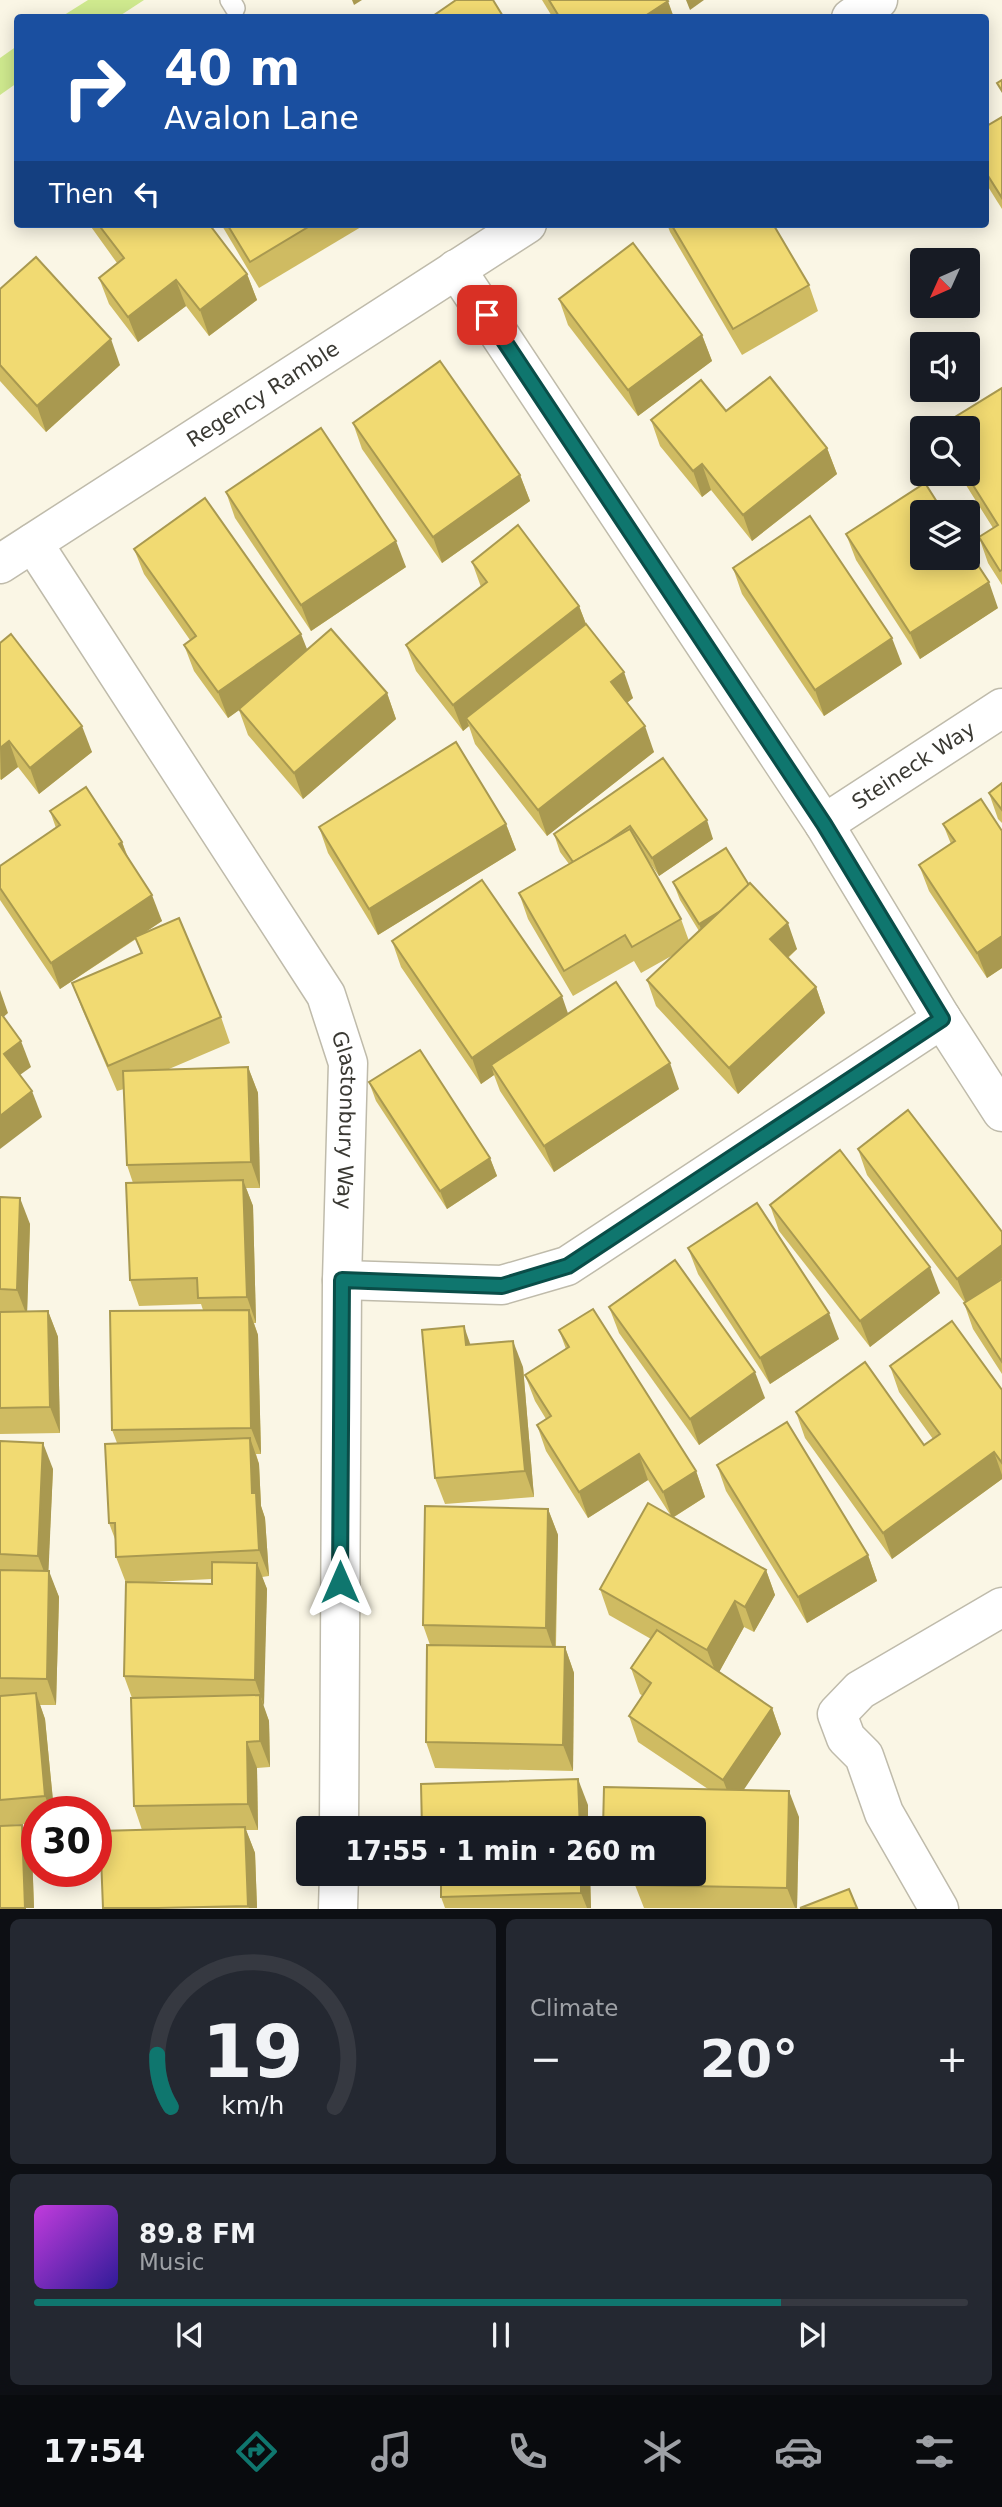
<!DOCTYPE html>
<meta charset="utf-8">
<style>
:root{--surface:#171b24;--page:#242831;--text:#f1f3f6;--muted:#9ea1a6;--line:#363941;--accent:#0f766e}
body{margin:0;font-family:"DejaVu Sans",sans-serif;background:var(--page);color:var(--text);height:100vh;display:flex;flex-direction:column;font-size:26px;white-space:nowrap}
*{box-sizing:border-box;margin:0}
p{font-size:23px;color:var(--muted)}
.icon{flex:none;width:38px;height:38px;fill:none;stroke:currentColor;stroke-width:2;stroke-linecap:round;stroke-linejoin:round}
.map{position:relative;height:1909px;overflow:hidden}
.side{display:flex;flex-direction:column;gap:10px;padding:10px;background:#0d0f14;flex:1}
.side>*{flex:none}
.top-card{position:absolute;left:14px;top:14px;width:975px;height:214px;border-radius:7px;box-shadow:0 4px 18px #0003;background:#1a4fa0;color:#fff;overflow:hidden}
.needle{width:46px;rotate:225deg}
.tools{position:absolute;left:910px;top:248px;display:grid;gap:14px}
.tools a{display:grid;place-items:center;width:70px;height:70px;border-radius:7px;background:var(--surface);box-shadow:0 4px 18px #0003;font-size:35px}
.speed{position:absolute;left:21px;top:1796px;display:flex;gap:14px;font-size:35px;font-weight:700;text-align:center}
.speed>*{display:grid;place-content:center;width:91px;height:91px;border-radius:50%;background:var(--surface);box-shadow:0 4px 18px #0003;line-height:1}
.speed .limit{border:10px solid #d22;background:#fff;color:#111}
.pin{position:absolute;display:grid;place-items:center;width:60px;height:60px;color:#fff;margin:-30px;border-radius:14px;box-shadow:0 4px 10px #0006}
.me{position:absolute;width:77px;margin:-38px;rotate:0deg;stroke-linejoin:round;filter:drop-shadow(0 0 5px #0008)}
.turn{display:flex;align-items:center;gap:24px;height:147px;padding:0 35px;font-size:32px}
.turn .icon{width:91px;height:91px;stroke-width:2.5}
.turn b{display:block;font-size:49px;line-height:60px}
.then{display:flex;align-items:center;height:66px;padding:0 35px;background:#0003;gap:14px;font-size:26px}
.big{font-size:52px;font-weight:600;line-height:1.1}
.side .card{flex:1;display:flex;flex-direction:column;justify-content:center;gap:10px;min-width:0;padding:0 24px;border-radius:10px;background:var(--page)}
.side .dial{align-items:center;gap:0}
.dial svg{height:182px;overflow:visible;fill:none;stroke:var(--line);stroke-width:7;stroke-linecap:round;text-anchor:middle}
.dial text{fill:var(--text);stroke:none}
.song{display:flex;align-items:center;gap:21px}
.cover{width:84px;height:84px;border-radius:10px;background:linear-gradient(135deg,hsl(290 70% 55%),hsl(250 70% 35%))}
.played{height:7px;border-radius:4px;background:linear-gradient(90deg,var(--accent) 80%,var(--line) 80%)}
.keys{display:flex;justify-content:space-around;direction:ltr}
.heat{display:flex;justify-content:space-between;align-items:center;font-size:38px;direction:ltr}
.side .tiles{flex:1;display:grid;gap:10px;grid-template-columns:1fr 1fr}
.card:last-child{grid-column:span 2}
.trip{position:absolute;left:296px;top:1816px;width:410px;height:70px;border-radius:7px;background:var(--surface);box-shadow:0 4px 18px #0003;font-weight:600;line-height:70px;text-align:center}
.tab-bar{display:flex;height:112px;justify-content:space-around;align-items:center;background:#090b0e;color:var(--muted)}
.tab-bar .icon{width:49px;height:49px}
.tab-bar .on{color:var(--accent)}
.tab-bar b{font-size:32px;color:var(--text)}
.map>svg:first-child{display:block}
</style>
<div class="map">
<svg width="1002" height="1909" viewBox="0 0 1002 1909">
<rect width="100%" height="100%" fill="#faf6e5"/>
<g fill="#cfe98e">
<path d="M88,0H144L118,17H61Z"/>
<path d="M17,46V83L0,95V58Z"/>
</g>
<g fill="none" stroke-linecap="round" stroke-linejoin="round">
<defs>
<path id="lane" d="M230,0L235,8"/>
<g id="street">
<path d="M851,18L878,0"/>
<path d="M456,269L824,824L942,1019L1002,1112"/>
<path id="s1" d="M33,543L326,995L348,1063L342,1280L339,1829"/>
<path id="s2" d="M0,564L527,224"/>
<path id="s3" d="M824,824L1002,708"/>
<path d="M342,1280L502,1285L567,1266L942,1019"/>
<path d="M338,1909L339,1874"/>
<path d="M939,1909L884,1813L864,1756L846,1738L837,1714L860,1690L1002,1607"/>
</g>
</defs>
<use href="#lane" stroke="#bfbbab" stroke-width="22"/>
<use href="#street" stroke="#bfbbab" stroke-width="41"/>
<use href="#lane" stroke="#fff" stroke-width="19"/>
<use href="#street" stroke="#fff" stroke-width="38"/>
</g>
<g fill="#cfbb62" fill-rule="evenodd">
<path d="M542,0H667L674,18H553Z"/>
<path d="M1002,117V209L985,182V127Z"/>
<path d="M89,224H209L247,274L257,300L209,336L186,306L138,342L109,304L99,278L117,263Z"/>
<path d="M221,224H360L361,227L259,288Z"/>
<path d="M667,224H773L809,285L818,311L742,355L670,232Z"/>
<path d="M0,289L120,365L46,432L0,381Z"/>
<path d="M559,299L702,335L712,361L638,416L568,325Z"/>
<path d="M1002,388V585L988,563L979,537L993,528L959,474H968Z"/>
<path d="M651,420L827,448L837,474L752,541L711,490L702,497L660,446Z"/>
<path d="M353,423L520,475L530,501L442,563L362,449Z"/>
<path d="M226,492L406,567L311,631L235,518Z"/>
<path d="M846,534L998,608L920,659L856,560Z"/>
<path d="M134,549L307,650L387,693L396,719L303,799L248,735L239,710L228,718L194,671L184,645L190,640L144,574Z"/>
<path d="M472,562L579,606L586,624L633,698L627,703L654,752L547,836L475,744L469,726L463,731L416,671L406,645L481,587Z"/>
<path d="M733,568L902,664L824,716L742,594Z"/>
<path d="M0,643L92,752L39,794L18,767L1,780L0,779Z"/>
<path d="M663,758L713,839L659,876L646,857L681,919L689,941L699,931L680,900L673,882L749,885L797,949L788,958L816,987L825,1013L738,1094L656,1006L647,980L675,954L641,973L634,961L573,996L528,919L519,893L569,864L560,852L554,834Z"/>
<path d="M1002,783V823L998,819L989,793Z"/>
<path d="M50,811L122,842L128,857L162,921L144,933L221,1017L230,1043L169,1069L248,1067L258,1093L260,1188H246L253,1206L256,1323H254L258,1335L261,1454H256L259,1464L261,1506L265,1518L269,1576L262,1577L267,1589L263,1706L269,1721L270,1767L257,1768L258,1830H246L255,1853L257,1908H103L142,1830L134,1806L132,1698L124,1676L126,1583L116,1557L115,1539L109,1523L117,1443L112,1430L203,1310L201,1304L139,1306L130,1280L133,1183L127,1165L124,1089L117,1091L82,1009L72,983L141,954L136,939L60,989L0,900V866L56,828ZM212,1579V1584L134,1583Z"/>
<path d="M506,824L516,850L378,935L328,853L319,827Z"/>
<path d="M943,824L1002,831V968L987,978L929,891L919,865L951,844Z"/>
<path d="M392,941L568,1014L679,1089L554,1172L500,1091L494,1075L481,1084L401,967Z"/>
<path d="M369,1082L490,1158L497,1176L447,1209L376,1101Z"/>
<path d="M858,1149L997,1282L1002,1279V1374L973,1329L964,1303H965L867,1175Z"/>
<path d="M0,1197L30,1224L27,1311H48L58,1337L60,1433L0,1434Z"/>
<path d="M770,1205L940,1293L870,1347L779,1231Z"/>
<path d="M688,1248L839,1339L770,1384L698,1274Z"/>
<path d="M609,1307L765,1398L699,1445L619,1333Z"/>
<path d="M559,1330L696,1471L705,1497L674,1517L766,1570L775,1595L754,1632L744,1627L719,1672L772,1708L781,1734L743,1790L799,1817L797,1908H644L635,1885L708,1789L638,1742L629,1716L643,1696L640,1694L631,1668L651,1639L609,1615L600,1589L671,1516L648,1480L588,1518L546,1451L537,1425L546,1419L535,1401L525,1375L566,1349Z"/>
<path d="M890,1366L1002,1390V1479L892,1559L805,1438L796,1412L924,1445L933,1439L899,1392Z"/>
<path d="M523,1367L534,1497L445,1504L435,1478Z"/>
<path d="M0,1441L53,1469L48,1571L59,1597L56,1705H40L45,1719L54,1811H37V1823L12,1825L32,1851L34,1908H0Z"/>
<path d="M717,1465L868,1555L877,1581L807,1623L726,1491Z"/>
<path d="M548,1509L558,1535L556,1646L565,1647L574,1673L573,1771L435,1768L426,1742L430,1645L423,1625Z"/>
<path d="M441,1874H590L591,1908H445L441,1897Z"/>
</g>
<g fill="#a99950">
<path d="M352,0H362L354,5Z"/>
<path d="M686,0H704L690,10Z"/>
<path d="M668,1L674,18H642Z"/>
<path d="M247,274L257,300L209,336L200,310Z"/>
<path d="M176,280L186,306L138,342L128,317Z"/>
<path d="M702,335L712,361L638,416L628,390Z"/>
<path d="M111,339L120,365L46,432L37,406Z"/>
<path d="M827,448L837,474L752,541L743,515Z"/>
<path d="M702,464L711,490L702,497L693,471Z"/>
<path d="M520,475L530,501L442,563L433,537Z"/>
<path d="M396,541L406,567L311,631L301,605Z"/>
<path d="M989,582L998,608L920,659L910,633Z"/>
<path d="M579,606L589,632L466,718L469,726L463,731L453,705Z"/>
<path d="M301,634L311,659L228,718L218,692Z"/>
<path d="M892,638L902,664L824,716L815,690Z"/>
<path d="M624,672L633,698L620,708L611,682Z"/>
<path d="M387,693L396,719L303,799L294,773Z"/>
<path d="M82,726L92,752L39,794L30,768Z"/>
<path d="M645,726L654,752L547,836L538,810Z"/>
<path d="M9,741L18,767L1,780L0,748Z"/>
<path d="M707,820L713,839L659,876L652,858Z"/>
<path d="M506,824L516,850L378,935L369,909Z"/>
<path d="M122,842L131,868L119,844Z"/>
<path d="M753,891L706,942L699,924Z"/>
<path d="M152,895L162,921L60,989L51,963Z"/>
<path d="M788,923L797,949L779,965L770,939Z"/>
<path d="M1002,936V968L987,978L977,953Z"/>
<path d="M816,987L825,1013L738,1094L729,1068Z"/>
<path d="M0,990L8,1013L0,1020Z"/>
<path d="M562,996L571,1022L491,1065L494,1075L481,1084L472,1058Z"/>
<path d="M21,1041L31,1067L13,1080L4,1054Z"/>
<path d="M670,1063L679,1089L554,1172L544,1146Z"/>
<path d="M248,1067L258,1093L260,1188L251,1162Z"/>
<path d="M32,1091L42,1117L0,1149V1116Z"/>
<path d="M490,1158L497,1176L447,1209L440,1191Z"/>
<path d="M243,1180L253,1206L256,1323L247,1297Z"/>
<path d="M20,1198L30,1224L27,1316L17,1290Z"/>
<path d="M1002,1245V1278L967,1305L957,1279Z"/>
<path d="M930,1267L940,1293L870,1347L860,1321Z"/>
<path d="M249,1310L258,1335L261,1454L251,1428Z"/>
<path d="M48,1311L58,1337L60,1433L50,1407Z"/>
<path d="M829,1313L839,1339L770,1384L760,1358Z"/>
<path d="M464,1326L473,1352L466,1345Z"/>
<path d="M513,1341L523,1367L534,1497L525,1471Z"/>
<path d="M755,1372L765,1398L699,1445L690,1419Z"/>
<path d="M250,1438L259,1464L261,1506L265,1518L269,1576L259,1550L252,1493Z"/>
<path d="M43,1443L53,1469L48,1582L38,1556Z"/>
<path d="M994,1452L1002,1475V1479L892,1559L883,1533Z"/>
<path d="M639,1454L648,1480L588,1518L579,1492Z"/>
<path d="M696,1471L705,1497L672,1518L663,1492Z"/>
<path d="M548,1509L558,1535L555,1654L546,1628Z"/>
<path d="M868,1555L877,1581L807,1623L798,1597Z"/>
<path d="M257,1563L267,1589L264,1706L255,1680Z"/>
<path d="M766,1570L775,1595L754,1632L745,1607Z"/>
<path d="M49,1571L59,1597L56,1705L47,1679Z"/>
<path d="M735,1601L744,1627L717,1676L707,1650Z"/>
<path d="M565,1647L574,1673L573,1771L563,1745Z"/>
<path d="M36,1693L45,1719L54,1811H51L45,1796Z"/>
<path d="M260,1695L269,1721L270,1767L260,1741Z"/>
<path d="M772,1708L781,1734L733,1806L723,1780Z"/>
<path d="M247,1742L257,1768L258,1830L248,1804Z"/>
<path d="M578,1779L588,1805V1829H580Z"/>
<path d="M789,1791L799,1817L797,1908H795L787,1888Z"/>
<path d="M22,1825L32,1851L34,1908H25Z"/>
<path d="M245,1827L255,1853L257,1908H249L248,1906Z"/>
<path d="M581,1874H590L591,1908H587L581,1893Z"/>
</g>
<g fill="#f1da72" stroke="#a99950" stroke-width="2">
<path d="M456,0H493L504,18H430Z"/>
<path d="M549,0H667L668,1L642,18H560Z"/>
<path d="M1002,80V91L997,83Z"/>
<path d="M1002,117V198L985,171V127Z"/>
<path d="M98,224H209L247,274L200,310L176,280L128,317L99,278L124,258Z"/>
<path d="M227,224H313L250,262Z"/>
<path d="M671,224H773L809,285L733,329Z"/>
<path d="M633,243L702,335L628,390L559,299Z"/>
<path d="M36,257L111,339L37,406L0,365V289Z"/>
<path d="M440,361L520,475L433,537L353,423Z"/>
<path d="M770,377L827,448L743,515L702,464L693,471L651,420L701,380L726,411Z"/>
<path d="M1002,388V570L1000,571L979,537L998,525L966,474H968V429L937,428Z"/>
<path d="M321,428L396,541L301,605L226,492Z"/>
<path d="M925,483L944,513H922V558H968V550L989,582L910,633L846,534Z"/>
<path d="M205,498L301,634L218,692L184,645L196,636L134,549Z"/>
<path d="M810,516L892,638L815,690L733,568Z"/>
<path d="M518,525L579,606L453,705L406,645L487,582L472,562Z"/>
<path d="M586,624L624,672L611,682L645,726L538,810L466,718Z"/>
<path d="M331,629L387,693L294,773L239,709Z"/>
<path d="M11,634L82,726L30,768L9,741L0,748V643Z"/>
<path d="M456,742L506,824L369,909L319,827Z"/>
<path d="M663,758L707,820L652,858L630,826L607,842L573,862L554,834Z"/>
<path d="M1002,783V810L989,793Z"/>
<path d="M86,787L122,842L119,844L152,895L51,963L0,888V866L60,825L50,811Z"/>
<path d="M981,799L1002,831V936L977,953L919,865L955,841L943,824Z"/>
<path d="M630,829L681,919L632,947L625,935L564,971L519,893Z"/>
<path d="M726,848L749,885L722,910L699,924L673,882Z"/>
<path d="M482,880L562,996L472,1058L392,941Z"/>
<path d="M750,883L788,923L770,939L816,987L729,1068L647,980Z"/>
<path d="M179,918L221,1017L108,1066L72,983L142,953L135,937Z"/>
<path d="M616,982L670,1063L544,1146L491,1065Z"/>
<path d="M0,1012L21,1041L4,1054L32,1091L0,1116Z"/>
<path d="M420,1050L490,1158L440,1191L369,1082Z"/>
<path d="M248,1067L251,1162L127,1165L123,1071Z"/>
<path d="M908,1110L1002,1232V1245L957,1279L858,1149Z"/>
<path d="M840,1150L930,1267L860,1321L770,1205Z"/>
<path d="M243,1180L247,1297L198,1298L197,1278L130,1280L126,1183Z"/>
<path d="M0,1197L20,1198L17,1290L0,1289Z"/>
<path d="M757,1203L829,1313L760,1358L688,1248Z"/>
<path d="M675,1260L755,1372L690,1419L609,1307Z"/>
<path d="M1002,1279V1362L964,1303Z"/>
<path d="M593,1309L696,1471L663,1492L639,1454L579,1492L537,1425L551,1416L525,1375L569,1347L559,1330Z"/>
<path d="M249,1310L251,1428L112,1430L110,1311Z"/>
<path d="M48,1311L50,1407L0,1408V1312Z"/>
<path d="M952,1321L1002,1390V1463L994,1452L883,1533L796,1412L865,1362L924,1445L940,1434L890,1366Z"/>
<path d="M464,1326L466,1345L513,1341L525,1471L435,1478L422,1330Z"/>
<path d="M787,1422L868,1555L798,1597L717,1465Z"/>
<path d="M250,1438L252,1493H256L259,1550L116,1557L115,1523H109L105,1444Z"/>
<path d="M0,1441L43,1443L38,1556L0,1554Z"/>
<path d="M648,1503L766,1570L745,1607L735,1601L707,1650L600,1589Z"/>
<path d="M425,1506L548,1509L546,1628L423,1625Z"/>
<path d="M212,1562L257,1563L255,1680L124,1676L126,1582L212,1584Z"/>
<path d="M0,1570L49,1571L47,1679L0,1678Z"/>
<path d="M657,1630L772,1708L723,1780L629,1716L651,1683L631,1668Z"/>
<path d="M427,1645L565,1647L563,1745L426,1742Z"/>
<path d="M36,1693L45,1796L0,1800V1696Z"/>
<path d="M260,1695V1741L247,1742L248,1804L134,1806L131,1698Z"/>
<path d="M578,1779L580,1829H422L421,1784Z"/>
<path d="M604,1787L789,1791L787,1888L635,1885V1874H693V1829H603Z"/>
<path d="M22,1825L25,1908H0V1826Z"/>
<path d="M245,1827L248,1906L158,1908H103L100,1831Z"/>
<path d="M441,1874H581V1893L441,1897Z"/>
<path d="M849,1889L857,1908H800Z"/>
</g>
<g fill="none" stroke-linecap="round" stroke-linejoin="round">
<defs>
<path id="route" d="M340,1582L342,1280L502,1286L568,1266L942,1019L824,824L487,315"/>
</defs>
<use href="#route" stroke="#0a4d48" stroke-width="18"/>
<use href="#route" stroke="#0f766e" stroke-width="12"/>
</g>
<g text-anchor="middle" stroke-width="7" stroke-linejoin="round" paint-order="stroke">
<g font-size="21" fill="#3a3933" stroke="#fff">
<text dy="7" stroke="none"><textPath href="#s2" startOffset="313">Regency Ramble</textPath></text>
<text dy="7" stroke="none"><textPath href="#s3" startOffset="107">Steineck Way</textPath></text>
<text dy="7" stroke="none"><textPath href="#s1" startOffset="667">Glastonbury Way</textPath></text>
</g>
</g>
</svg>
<div class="tools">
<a><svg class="needle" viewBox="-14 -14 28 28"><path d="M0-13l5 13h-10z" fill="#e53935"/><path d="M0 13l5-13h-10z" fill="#9ea1a6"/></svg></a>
<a><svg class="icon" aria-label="sound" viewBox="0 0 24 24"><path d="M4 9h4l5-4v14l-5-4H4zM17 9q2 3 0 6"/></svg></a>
<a><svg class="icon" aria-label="search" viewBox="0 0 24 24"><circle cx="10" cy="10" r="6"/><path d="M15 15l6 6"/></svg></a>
<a><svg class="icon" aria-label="layers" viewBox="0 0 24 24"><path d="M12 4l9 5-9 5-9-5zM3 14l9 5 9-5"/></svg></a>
</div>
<div class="speed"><div class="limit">30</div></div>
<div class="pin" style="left:487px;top:315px;background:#d93025"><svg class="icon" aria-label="arrive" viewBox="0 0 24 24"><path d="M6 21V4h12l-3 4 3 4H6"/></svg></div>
<svg class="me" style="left:340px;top:1582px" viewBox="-20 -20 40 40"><path d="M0-17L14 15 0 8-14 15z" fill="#0f766e" stroke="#fff" stroke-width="4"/></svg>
<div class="trip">17:55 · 1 min · 260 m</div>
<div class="top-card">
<div class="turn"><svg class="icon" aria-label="right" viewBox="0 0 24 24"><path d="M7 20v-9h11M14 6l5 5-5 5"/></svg><div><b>40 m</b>Avalon Lane</div></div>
<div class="then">Then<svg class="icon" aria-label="left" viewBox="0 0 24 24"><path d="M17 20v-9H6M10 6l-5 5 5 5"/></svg></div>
</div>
</div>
<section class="side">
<div class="tiles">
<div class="card dial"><svg viewBox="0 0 100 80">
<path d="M14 69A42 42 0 1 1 86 69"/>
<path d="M14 69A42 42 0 0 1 8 46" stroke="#0f766e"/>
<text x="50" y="56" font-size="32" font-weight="700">19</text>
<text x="50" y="72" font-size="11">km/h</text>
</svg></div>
<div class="card"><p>Climate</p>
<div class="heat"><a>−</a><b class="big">20°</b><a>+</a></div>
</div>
<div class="card">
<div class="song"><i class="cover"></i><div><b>89.8 FM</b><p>Music</p></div></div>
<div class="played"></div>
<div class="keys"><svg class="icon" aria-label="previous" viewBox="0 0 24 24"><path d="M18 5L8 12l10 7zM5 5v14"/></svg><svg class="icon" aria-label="pause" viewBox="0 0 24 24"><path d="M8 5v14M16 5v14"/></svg><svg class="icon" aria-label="next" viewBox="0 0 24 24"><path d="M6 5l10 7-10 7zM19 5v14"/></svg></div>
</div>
</div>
</section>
<nav class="tab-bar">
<b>17:54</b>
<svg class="icon on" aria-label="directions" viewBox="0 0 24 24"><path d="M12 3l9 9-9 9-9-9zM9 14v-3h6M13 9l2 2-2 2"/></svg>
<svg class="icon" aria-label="music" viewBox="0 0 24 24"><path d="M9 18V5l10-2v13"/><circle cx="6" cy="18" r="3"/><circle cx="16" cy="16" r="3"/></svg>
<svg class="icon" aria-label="phone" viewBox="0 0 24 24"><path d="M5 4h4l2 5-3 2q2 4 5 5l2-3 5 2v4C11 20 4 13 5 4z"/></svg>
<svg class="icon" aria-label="climate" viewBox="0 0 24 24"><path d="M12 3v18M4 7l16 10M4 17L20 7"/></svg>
<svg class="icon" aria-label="car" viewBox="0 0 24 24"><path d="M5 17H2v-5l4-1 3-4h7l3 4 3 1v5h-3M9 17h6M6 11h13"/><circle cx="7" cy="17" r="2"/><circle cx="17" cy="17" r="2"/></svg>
<svg class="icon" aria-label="filters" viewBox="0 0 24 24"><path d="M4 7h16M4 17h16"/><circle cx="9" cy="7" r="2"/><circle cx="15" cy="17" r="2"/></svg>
</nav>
